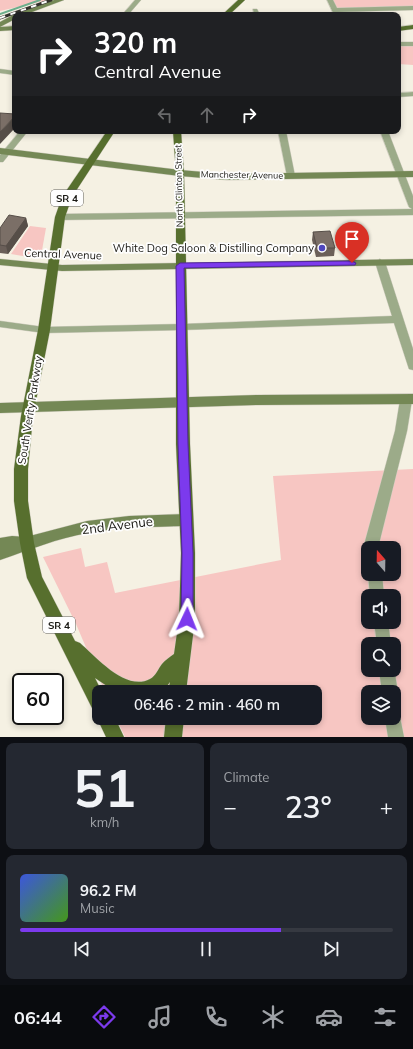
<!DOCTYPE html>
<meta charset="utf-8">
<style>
:root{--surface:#171b24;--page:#242831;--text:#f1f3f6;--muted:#9ea1a6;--line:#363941;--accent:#7c3aed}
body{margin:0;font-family:Mulish,sans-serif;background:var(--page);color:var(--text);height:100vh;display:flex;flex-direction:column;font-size:15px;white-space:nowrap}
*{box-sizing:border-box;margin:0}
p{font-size:13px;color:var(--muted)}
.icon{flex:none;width:22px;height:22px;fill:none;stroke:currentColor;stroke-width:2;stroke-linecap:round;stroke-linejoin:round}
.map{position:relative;height:737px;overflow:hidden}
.drawer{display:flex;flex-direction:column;gap:6px;padding:6px;background:#0d0f14;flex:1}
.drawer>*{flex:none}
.hud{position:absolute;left:12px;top:12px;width:389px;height:122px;border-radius:8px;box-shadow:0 2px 6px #0003;background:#202124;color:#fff;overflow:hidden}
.needle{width:26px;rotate:340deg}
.tools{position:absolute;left:361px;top:541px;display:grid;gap:8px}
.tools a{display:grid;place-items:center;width:40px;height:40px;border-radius:8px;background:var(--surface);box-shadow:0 2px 6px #0003;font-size:20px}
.speed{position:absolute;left:12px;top:673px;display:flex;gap:8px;font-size:20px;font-weight:700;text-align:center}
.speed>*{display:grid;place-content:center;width:52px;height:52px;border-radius:50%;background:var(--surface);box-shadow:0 2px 6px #0003;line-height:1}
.speed .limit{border:2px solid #111;border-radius:6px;background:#fff;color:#111}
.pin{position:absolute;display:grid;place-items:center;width:34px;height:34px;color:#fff;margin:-41px -17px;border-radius:50% 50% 50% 0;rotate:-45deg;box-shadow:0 0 4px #0007}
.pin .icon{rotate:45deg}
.me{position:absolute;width:44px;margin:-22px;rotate:2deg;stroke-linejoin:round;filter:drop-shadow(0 0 3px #0008)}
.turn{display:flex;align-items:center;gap:14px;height:84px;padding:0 16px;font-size:18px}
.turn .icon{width:52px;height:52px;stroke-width:2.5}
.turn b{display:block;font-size:28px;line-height:34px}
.lanes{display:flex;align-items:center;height:38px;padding:0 16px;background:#0003;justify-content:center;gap:20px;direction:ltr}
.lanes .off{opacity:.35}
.big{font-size:30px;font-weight:600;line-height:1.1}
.drawer .widget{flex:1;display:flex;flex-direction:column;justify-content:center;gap:6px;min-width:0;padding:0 14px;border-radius:8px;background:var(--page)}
.drawer .dial{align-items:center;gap:0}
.dial b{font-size:52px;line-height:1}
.song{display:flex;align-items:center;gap:12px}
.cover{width:48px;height:48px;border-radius:6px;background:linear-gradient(135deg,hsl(230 70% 55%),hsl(100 70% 35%))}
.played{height:4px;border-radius:2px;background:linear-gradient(90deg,var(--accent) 70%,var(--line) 70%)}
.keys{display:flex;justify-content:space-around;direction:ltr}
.heat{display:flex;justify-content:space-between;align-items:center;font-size:22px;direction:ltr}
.drawer .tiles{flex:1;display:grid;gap:6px;grid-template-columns:1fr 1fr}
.widget:last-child{grid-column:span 2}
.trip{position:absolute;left:92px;top:685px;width:230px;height:40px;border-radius:8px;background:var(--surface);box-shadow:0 2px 6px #0003;font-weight:600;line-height:40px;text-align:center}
.menu{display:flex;height:64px;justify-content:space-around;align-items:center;background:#090b0e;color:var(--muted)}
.menu .icon{width:28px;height:28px}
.menu .selected{color:var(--accent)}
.menu b{font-size:18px;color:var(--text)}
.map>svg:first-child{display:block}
</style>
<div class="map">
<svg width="413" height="737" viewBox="0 0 413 737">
<rect width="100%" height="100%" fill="#f5f1e3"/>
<g fill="#f7c6c2" fill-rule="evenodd">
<path d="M0,0H48L0,11Z"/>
<path d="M330,0H413V8L335,10Z"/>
<path d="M398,44H413V65L398,64Z"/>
<path d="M30,226L46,228L41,256L34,258L11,254Z"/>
<path d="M413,469V737H125L116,718H315V692H105L76,624L43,557L81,548L85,567L107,562L115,593L281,560L273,476ZM368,548H394V574H368ZM368,596H394V622H368ZM368,644H394V670H368ZM368,692H394V718H368Z"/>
</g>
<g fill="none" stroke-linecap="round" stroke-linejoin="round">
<path stroke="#6dae8c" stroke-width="2" d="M0,14L40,0"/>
<defs>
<g id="street">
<path d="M135,0H141L128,15H122Z"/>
<path d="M327,0H333L337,8L413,6V10L338,12L340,15H334Z"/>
<path d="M253,9H257L260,15H254Z"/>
<rect x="398" y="42" width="15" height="4"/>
<path d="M0,69L15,71V75L0,73Z"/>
<path d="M413,92V96L398,97V93Z"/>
<path d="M20,131H28L3,162H0V155Z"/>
<path d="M278,131H286L295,176L294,178H288L287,176Z"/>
<path d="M380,131H388L413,196V215L60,220L56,217L60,214L412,209L409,207Z"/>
<path d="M380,259L385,262L413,349V370L409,369L408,366L394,323L182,330L44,333L0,327V321L44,327L182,324L392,316L375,262Z"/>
<path d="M406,396L410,397L412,400L407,431L378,548H368V553L366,552L364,545L395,431L400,400L402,397Z"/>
<path d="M368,574H382L384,596H370Z"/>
<path d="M374,622H388L391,644H377Z"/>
<path d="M394,668L398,692L394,698V692H382L379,670H394Z"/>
<path d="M394,710L399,712L404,737H388L385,718H394Z"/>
</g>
<g id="secondary">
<path d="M54,0H64L24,15H15V19L0,27V22L13,15Z"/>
<path d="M15,26V30L0,31V27Z"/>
<path d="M0,148L180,170L227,174L413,171V177L227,180L180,176L0,154Z"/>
<path d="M0,259L62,265L413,259V265L62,271L0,265Z"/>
<path d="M413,394V404L257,405L0,413V403L257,395Z"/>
<path d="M186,514L191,516L193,520L191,524L186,526C153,527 120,527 88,533C58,538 29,550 0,560V538L12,536L26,537L87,521L129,516Z"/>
</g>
<g id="primary">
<path d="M238,0H245L229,15H222Z"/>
<path d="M413,25V29L398,31V27Z"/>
<path d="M107,131H115L72,197L65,217L50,330L33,416L28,469V501L34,543L42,577L75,641L80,643C96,657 126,692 150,679C156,676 158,669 162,664C165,660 170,657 174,654L179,619L181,553L176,444V173L173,131H181L184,173L190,444L195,553V619L186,692H168L170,682L164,690L159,692H116L95,678L102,692H99V713L93,710L27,578L20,543L14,501V469L21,416L38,330L55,217L62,197Z"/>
<path d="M99,714V718H115L124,737H106L97,718Z"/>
<path d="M166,718H184L182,737H164Z"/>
</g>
</defs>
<use href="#street" stroke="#d2cfc2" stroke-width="1"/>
<use href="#secondary" stroke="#d2cfc2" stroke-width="1"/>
<use href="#primary" stroke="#d2cfc2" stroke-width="1"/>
<use href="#street" fill="#9cab89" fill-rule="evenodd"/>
<use href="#secondary" fill="#748855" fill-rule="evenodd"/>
<use href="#primary" fill="#576f2e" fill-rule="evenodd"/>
<defs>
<path id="rail" d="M0,18L51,0"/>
</defs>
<use href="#rail" stroke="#33322c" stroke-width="3"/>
<use href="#rail" stroke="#fefefe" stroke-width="2" stroke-dasharray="5.5" stroke-linecap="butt"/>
</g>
<g fill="#6a5f59">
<path d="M26,218L28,226L8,254L0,253V228Z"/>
<path d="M313,232L335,248L334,256L316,257L312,240Z"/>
</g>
<g fill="#564e48">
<path d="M15,116V128L0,144V132Z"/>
<path d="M26,218L28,226L8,254L6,246Z"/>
</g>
<g fill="#7b6f67" stroke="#564e48">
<path d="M0,113L15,114V116L0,132Z"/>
<path d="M9,215L26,218L6,246L0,245V228Z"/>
<path d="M330,231L335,248H317L313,232Z"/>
</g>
<path fill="#7c3aed" stroke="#51269a" d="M352,261L356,263L355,265L184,268L188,444L193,553V619L191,623L187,625L182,623L181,619L182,553L178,444L176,266L180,263Z"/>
<circle fill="#4e46bd" stroke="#fefefe" stroke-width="1.5" cx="322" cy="248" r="4"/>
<g text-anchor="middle" stroke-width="3.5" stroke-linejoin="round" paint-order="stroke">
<g font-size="9" fill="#1b1a15" stroke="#fefefe">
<text transform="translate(242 175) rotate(1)" y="3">Manchester Avenue</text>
<text transform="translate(179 186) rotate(-91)" y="3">North Clinton Street</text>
</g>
<g fill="#fefefe" stroke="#5f5e5b" stroke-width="1">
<rect x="51" y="190" width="32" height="16" rx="3"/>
<rect x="43" y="617" width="32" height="16" rx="3"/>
</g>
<g font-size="10" font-weight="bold" fill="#1b1a15">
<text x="67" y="202">SR 4</text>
<text x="59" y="629">SR 4</text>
</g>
<g font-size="11" fill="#1b1a15" stroke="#fefefe" text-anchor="end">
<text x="314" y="252">White Dog Saloon &amp; Distilling Company</text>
</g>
<g font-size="11" fill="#1b1a15" stroke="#fefefe">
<text transform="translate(63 254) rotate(2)" y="4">Central Avenue</text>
<text transform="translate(30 410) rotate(-81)" y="4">South Verity Parkway</text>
</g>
<g font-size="13" fill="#1b1a15" stroke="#fefefe">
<text transform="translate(117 525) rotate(-7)" y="5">2nd Avenue</text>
</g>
</g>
</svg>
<div class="tools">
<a><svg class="needle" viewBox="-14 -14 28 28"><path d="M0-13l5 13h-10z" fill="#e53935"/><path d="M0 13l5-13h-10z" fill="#9ea1a6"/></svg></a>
<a><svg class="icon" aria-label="sound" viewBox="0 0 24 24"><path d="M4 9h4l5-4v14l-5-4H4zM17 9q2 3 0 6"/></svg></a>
<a><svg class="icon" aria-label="search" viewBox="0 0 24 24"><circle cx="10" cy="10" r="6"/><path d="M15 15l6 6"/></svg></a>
<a><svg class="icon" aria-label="layers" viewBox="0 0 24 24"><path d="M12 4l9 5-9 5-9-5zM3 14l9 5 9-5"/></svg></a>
</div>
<div class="speed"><div class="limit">60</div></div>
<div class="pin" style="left:352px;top:263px;background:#d93025"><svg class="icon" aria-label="arrive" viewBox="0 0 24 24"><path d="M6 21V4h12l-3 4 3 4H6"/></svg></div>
<svg class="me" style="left:187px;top:619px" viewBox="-20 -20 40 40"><path d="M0-17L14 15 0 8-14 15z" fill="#7c3aed" stroke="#fff" stroke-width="4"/></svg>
<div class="trip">06:46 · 2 min · 460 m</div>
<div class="hud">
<div class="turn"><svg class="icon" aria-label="right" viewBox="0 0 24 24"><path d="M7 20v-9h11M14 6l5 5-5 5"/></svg><div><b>320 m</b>Central Avenue</div></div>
<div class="lanes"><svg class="icon off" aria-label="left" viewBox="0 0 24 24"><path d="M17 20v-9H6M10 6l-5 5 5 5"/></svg><svg class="icon off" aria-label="ahead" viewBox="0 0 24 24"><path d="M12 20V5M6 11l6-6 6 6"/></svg><svg class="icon" aria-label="right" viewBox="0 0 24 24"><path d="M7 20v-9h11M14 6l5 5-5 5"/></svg></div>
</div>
</div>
<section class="drawer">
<div class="tiles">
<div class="widget dial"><b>51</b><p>km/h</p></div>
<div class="widget"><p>Climate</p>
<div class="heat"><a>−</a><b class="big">23°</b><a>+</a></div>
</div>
<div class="widget">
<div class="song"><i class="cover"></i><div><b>96.2 FM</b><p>Music</p></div></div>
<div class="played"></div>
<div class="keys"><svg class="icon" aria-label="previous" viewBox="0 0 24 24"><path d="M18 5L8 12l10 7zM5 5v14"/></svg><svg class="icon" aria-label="pause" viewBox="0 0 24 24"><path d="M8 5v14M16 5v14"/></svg><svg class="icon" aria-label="next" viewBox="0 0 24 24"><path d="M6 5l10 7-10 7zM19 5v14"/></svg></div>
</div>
</div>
</section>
<nav class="menu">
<b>06:44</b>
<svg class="icon selected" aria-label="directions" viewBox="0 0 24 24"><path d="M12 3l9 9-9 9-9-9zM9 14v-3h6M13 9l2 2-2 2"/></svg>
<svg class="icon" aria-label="music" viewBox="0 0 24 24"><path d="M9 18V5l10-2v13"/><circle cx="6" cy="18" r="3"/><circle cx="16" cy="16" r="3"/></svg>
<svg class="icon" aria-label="phone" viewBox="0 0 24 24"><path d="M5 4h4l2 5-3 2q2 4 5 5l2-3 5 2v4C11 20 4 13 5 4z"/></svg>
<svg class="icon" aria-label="climate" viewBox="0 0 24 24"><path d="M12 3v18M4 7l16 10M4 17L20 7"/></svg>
<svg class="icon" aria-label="car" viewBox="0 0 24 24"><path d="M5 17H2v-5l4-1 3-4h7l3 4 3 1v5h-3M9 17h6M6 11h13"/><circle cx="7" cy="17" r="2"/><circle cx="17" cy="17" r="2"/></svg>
<svg class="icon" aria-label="filters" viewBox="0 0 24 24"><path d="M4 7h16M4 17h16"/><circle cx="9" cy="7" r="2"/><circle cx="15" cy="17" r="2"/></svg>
</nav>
